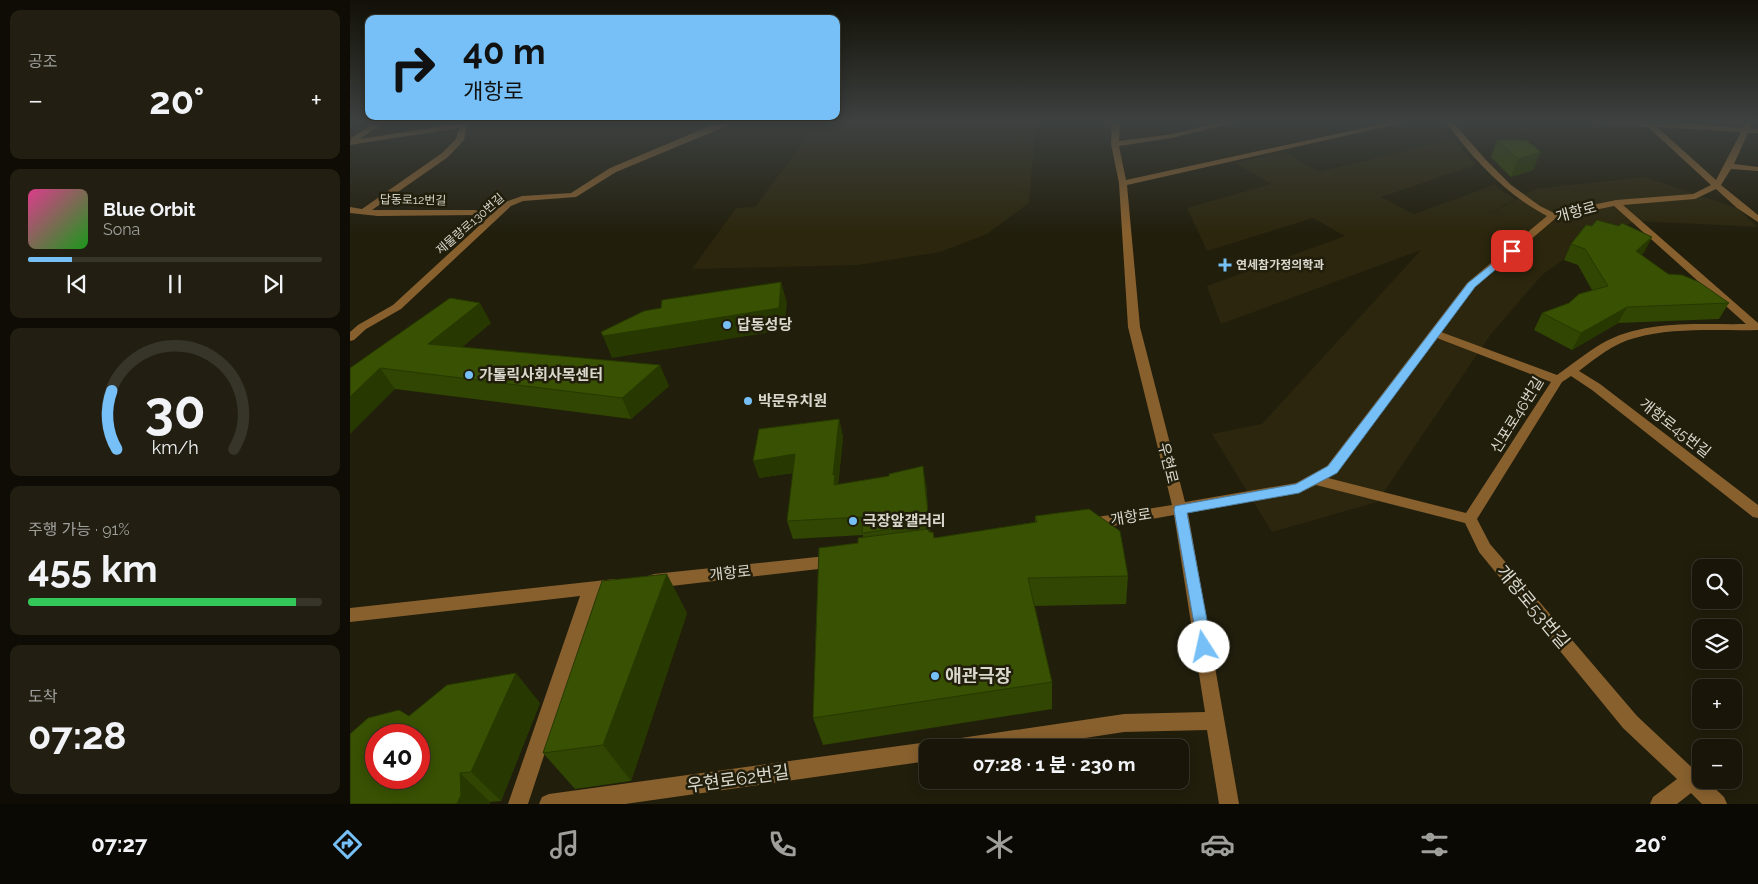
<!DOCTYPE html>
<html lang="ko">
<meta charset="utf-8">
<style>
:root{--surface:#191609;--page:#221f12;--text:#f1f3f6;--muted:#9f9f9c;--line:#37352a;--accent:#76c0f7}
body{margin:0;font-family:Raleway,"Noto Sans KR",sans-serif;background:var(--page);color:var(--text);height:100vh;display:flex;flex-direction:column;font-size:19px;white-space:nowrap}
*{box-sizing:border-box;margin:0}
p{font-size:16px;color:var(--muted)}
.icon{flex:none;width:28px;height:28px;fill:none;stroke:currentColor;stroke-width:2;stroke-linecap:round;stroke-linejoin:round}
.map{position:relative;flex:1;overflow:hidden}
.details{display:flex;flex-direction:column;gap:10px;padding:10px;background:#0e0c05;width:350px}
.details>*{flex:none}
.guide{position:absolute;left:15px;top:15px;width:475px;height:105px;border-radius:10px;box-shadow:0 2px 12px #0003,0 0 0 1px var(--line);background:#76c0f7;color:#111;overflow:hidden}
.tools{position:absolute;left:1342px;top:559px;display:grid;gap:10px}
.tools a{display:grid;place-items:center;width:50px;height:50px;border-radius:10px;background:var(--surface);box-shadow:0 2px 12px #0003,0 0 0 1px var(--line);font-size:25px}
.speed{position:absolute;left:15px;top:724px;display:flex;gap:10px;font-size:25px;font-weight:700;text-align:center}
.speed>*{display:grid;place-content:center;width:65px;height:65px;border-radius:50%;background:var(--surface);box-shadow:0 2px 12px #0003,0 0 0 1px var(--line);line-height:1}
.speed .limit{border:8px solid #d22;background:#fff;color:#111}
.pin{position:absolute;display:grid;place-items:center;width:42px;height:42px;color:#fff;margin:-21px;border-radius:10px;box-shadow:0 2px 8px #0006}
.me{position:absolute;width:55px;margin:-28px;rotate:350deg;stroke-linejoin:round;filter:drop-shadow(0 0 4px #0008)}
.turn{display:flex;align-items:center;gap:18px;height:105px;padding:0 15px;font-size:22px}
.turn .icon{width:65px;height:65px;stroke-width:2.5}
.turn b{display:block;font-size:35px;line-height:42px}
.big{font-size:38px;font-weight:700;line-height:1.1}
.details .card{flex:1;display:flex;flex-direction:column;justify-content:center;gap:8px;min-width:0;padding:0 18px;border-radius:10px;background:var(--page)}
.details .dial{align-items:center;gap:0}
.dial svg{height:130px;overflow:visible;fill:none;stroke:var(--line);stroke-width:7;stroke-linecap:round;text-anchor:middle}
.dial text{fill:var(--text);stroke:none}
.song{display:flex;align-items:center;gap:15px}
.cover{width:60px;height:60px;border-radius:8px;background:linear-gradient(135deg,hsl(330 70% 55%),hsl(120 70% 35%))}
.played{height:5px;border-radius:2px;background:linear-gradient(90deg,var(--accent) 15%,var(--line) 15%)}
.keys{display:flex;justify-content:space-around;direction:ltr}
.heat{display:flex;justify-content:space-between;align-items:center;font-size:28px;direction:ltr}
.charge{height:8px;border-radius:4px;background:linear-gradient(90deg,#34c759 91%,var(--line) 0)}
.trip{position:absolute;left:569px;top:739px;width:270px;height:50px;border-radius:10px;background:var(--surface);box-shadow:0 2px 12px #0003,0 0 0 1px var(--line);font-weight:700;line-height:50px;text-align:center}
.dock{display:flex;height:80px;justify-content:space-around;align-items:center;background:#0a0904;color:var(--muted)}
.dock .icon{width:35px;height:35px}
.dock .active{color:var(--accent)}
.dock b{font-size:22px;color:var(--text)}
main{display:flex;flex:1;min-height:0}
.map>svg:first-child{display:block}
</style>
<main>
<section class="details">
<div class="card"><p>공조</p>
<div class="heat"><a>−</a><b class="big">20°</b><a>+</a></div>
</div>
<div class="card">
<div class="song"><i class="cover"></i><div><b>Blue Orbit</b><p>Sona</p></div></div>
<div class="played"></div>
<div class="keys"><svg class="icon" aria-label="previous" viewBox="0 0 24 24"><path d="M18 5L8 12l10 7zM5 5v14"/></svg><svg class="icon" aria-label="pause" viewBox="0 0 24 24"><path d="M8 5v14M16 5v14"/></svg><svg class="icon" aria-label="next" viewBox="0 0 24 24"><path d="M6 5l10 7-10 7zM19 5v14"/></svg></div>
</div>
<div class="card dial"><svg viewBox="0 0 100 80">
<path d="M14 69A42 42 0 1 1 86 69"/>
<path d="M14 69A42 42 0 0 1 11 33" stroke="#76c0f7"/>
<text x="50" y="56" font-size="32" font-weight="700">30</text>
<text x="50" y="72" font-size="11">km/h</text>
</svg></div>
<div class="card"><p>주행 가능 · 91%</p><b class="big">455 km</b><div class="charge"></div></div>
<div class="card"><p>도착</p><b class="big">07:28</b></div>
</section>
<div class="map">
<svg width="1408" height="804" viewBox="0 0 1408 804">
<rect width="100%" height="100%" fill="#211e0c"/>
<g fill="#2b260d">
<path d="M469,121H686L679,203L637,234L590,252L508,265L342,269L386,208L405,207Z"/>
<path d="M1103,139L1126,165L1031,197L1064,214L1144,185L1165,199L1130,219L1185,189L1295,177L1387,208L1408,227L1289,221L1251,233L1192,275L1141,334L1027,502L922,532L862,434L912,424L1071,250L871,324L857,286L995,236L963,218L857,251L837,208L921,184L885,163L935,152L969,172Z"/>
</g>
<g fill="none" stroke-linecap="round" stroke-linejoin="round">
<g fill="#88602e" fill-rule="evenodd">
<path d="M28,121H36L10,139L113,123L117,125L114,140L98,157L22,210H125L128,211V215L28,216L0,213V207L12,209L92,153L106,139L109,128L0,145L1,138Z"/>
<path d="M377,121H389L266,172L226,197L173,201L161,206L51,309L16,329L4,340L0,341V332L8,325L43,305L155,202L172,196L221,193L260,168L355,128Z"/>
<path d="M762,121H770L769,141L822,134L877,121H891L822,138L769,146L776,180L1046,121H1061L777,185L790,327L835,502L946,483L977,466L1117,283L1197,216C1155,194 1123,159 1095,121H1102L1136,160L1161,185L1190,206L1204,213L1266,200L1343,194L1361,185L1298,127L1229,121H1300L1393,128L1396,121H1403L1400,128L1408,129V133H1398L1384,164L1408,167V171L1381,169L1371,185L1408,215V222L1387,208L1366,189L1345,199L1273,205L1408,323V330C1368,331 1324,327 1285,338C1264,343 1246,358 1229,371L1250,384L1408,505V518L1403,517L1242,390L1221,376L1212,382L1127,519L1140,544L1287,716L1351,776V780H1356L1374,797L1377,804H1352L1341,793L1327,804H1300L1303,797L1327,779L1273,728L1129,552L1115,523L966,485L949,493L838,513L889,804H869L857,730L774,732L670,748H595L597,741L604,739L774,714L855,712L824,515L741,530L736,528L734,524L736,520L741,518L822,505L778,327L769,183L761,144ZM1307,127L1391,132L1366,180ZM1264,206L1396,324C1349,325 1294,319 1251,344C1236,353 1221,365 1207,375L1091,332L1125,287L1206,218ZM1087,338L1201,382L1116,513L978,478L987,472Z"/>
<path d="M486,555L491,557L494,561L491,565L486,567L304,588L298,586L296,581L298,576L304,574Z"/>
<path d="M265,579L271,581L273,586L271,591L247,595L178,804H158L230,596L0,622V608Z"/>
<path d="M578,742L585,744L586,748H578V761L275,804H189L192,797L199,794Z"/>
</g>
</g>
<g fill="#304602">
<path d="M1147,140L1183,170L1161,177L1141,157Z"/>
<path d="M1242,226L1302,237L1294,252L1291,255L1318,274L1379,303L1369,319L1268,323L1222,350L1184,330L1192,313L1219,303L1242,290L1228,265L1214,260L1221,244Z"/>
<path d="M141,323L112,347L319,386L281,419L45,389L0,368Z"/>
<path d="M489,419L493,437L488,485L576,484L580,532L584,538L685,522V516L778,576L776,604L684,606L702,682V709L473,745L463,718L508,543L513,537V535L443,539L437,521L443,473L409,478Z"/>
<path d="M337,613L281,781L225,789L193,753Z"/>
<path d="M190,703L151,801L140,802V804H0L59,716Z"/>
</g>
<g fill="#273901">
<path d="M1191,152L1183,170L1161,177L1168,159Z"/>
<path d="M1302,237L1294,252L1277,267L1286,251Z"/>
<path d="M431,282L437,303L434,330L262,358L253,336Z"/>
<path d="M130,303L141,323L91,365L78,344Z"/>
<path d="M1277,307L1268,323L1222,350L1231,333Z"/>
<path d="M310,365L319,386L281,419L272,398Z"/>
<path d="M30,368L45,389L0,434V397Z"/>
<path d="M489,419L493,437L488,487L484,485L483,475Z"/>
<path d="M445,454L450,472L409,478L403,461Z"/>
<path d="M573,466L576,484L581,542L579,524Z"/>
<path d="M317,574L337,613L281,781L253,745Z"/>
<path d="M166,673L190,703L151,801L121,772Z"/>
<path d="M110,773L140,802V804H107Z"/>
</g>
<g fill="#385102" stroke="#273901" fill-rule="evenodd">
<path d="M1147,140H1176L1191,152L1168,159Z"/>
<path d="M1247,220L1269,226L1272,223L1302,237L1286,251L1318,274L1332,275L1349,282L1379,303L1277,307L1231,333L1192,313L1219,303L1229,294L1258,286L1235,249L1221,244L1236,225L1242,226Z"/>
<path d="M431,282L429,308L253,336L251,332L294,311L311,308L312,300Z"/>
<path d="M100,298L130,303L78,344L310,365L272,398L30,368L0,397V368Z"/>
<path d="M489,419L483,475L485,474L484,485L539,476V474L573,466L579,524L512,533L513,517L437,521L445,454L403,461L409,429Z"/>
<path d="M739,509L770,531L778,576L678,578L702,682L463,718L469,548L508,543V538L578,529L579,532H583L584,538L687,522L685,516Z"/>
<path d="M317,574L253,745L193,753L252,581Z"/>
<path d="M166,673L121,772L110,773L111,795L107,804H0V734L18,718L49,710L59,716L97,685ZM26,735H69V778H26Z"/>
</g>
<linearGradient id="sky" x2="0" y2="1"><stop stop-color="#121007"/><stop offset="0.52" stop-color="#3d4140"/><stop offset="1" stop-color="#3d4140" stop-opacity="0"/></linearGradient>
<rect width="1408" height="234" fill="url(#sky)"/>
<path fill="#76c0f7" stroke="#4d7da1" d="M1162,248L1166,251L1165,253L1125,287L987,473L949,493L837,513L862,647L860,652L854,654L849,652L824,510L825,506L946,484L978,466L1118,283Z"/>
<g fill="#76c0f7" stroke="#211e0c" stroke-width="2">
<path d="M872.5 257.5h5v5h5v5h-5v5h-5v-5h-5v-5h5z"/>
<circle cx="377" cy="325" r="5"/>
<circle cx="119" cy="375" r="5"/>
<circle cx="398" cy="401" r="5"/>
<circle cx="503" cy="521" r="5"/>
<circle cx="585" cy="676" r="5"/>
</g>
<g text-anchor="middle" stroke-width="5" stroke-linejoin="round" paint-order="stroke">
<g font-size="12" fill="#dad8cd" stroke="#211e0c">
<text transform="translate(63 200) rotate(1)" y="4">답동로12번길</text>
<text transform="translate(120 224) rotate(-41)" y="4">제물량로130번길</text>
</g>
<g font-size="12" font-weight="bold" fill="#dad8cd" stroke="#211e0c" text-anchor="start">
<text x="886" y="269">연세참가정의학과</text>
</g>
<g font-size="15" fill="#dad8cd" stroke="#211e0c">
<text transform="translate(1226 212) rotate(-15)" y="5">개항로</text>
<text transform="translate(1167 415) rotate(-58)" y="5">신포로46번길</text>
<text transform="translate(1325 428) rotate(38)" y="5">개항로45번길</text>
<text transform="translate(818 463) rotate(76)" y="5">우현로</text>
<text transform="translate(781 517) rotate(-9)" y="5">개항로</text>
<text transform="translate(380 573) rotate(-6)" y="5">개항로</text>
</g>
<g font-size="15" font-weight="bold" fill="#dad8cd" stroke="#211e0c" text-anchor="start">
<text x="387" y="330">답동성당</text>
<text x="129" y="380">가톨릭사회사목센터</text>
<text x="408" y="406">박문유치원</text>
<text x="513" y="526">극장앞갤러리</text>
</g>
<g font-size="18" fill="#dad8cd" stroke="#211e0c">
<text transform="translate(1183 607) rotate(50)" y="6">개항로53번길</text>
<text transform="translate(388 779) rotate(-8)" y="6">우현로62번길</text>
</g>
<g font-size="18" font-weight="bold" fill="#dad8cd" stroke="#211e0c" text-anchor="start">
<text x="595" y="682">애관극장</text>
</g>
</g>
</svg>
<div class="tools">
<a><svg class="icon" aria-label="search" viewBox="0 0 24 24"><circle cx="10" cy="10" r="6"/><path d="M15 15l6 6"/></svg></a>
<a><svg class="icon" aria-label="layers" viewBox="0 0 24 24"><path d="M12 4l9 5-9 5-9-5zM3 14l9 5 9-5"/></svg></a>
<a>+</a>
<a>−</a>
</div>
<div class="speed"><div class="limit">40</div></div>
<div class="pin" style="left:1162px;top:251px;background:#d93025"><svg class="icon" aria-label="arrive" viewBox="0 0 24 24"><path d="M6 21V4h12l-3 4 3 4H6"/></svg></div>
<svg class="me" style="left:854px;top:647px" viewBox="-20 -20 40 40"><circle r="19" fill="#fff"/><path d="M0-13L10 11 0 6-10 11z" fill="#76c0f7"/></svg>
<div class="trip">07:28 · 1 분 · 230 m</div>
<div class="guide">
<div class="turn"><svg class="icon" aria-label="right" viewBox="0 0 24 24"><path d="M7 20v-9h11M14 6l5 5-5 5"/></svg><div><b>40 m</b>개항로</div></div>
</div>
</div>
</main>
<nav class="dock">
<b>07:27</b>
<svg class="icon active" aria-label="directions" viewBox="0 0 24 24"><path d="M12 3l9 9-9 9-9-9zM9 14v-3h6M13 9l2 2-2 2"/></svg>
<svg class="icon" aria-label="music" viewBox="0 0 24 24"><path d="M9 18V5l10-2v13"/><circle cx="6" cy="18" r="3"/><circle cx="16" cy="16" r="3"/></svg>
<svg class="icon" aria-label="phone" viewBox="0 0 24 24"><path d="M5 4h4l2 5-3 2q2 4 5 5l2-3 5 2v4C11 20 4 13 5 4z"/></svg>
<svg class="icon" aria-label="climate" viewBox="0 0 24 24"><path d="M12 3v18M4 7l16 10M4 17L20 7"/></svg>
<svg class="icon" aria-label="car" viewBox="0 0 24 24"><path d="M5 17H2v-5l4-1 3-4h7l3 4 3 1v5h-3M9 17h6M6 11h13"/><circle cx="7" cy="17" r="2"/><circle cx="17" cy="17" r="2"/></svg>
<svg class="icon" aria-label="filters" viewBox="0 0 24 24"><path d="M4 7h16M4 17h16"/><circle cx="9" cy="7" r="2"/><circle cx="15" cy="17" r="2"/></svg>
<b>20°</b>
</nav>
